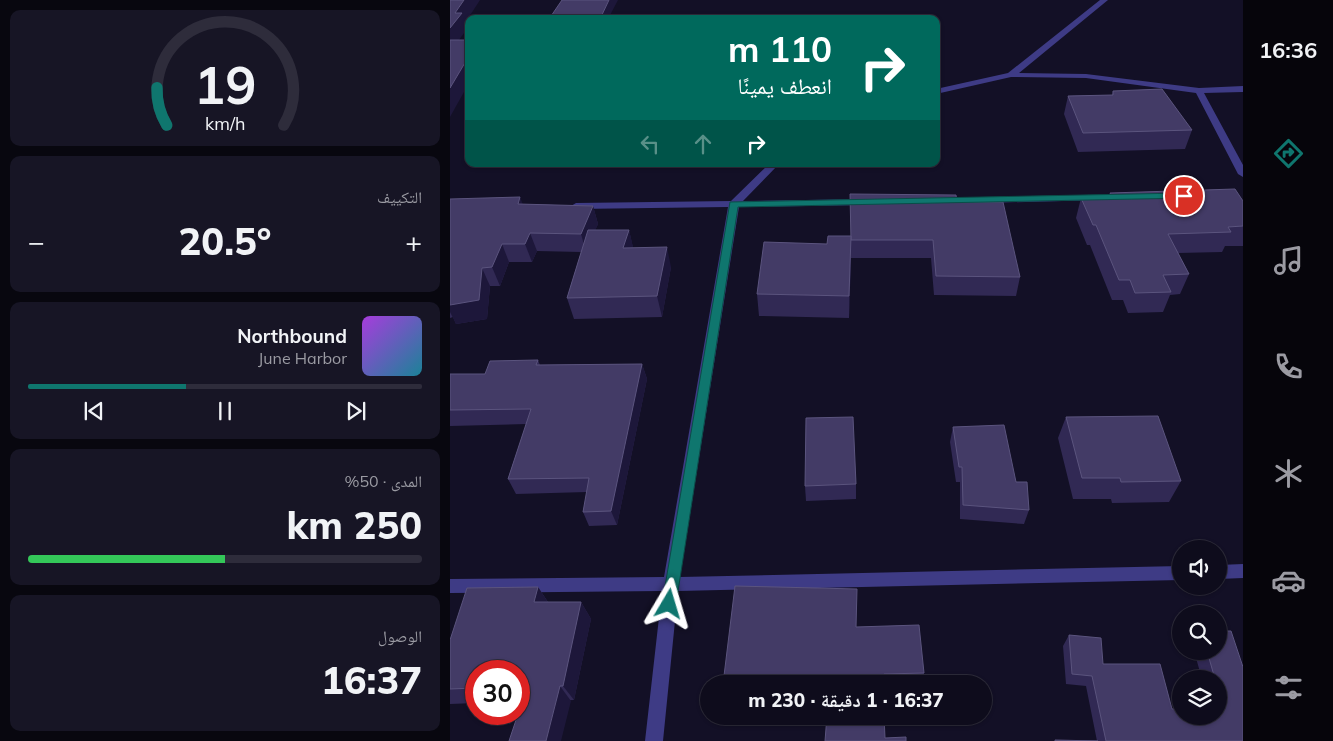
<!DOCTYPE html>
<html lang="ar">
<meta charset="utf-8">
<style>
:root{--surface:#0e0c1c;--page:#171525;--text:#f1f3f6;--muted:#9b9ba3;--line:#2e2c3b;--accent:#0f766e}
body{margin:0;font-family:Mulish,"Noto Naskh Arabic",sans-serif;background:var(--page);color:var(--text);direction:rtl;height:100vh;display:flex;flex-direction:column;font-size:19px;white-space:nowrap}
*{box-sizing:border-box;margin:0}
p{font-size:16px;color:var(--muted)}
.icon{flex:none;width:28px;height:28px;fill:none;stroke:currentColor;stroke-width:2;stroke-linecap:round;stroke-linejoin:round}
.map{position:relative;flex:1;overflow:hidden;direction:ltr}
.details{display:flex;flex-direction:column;gap:10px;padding:10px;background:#08070f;width:450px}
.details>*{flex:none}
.top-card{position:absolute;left:15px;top:15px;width:475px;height:152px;border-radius:10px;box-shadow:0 1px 4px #0004,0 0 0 1px var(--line);direction:rtl;background:#00695c;color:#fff;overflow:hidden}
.fabs{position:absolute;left:722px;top:540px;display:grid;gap:10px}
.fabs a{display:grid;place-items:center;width:55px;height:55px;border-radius:50%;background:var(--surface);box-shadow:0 1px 4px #0004,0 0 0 1px var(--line);font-size:25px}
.speed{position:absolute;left:15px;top:660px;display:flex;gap:10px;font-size:25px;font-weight:700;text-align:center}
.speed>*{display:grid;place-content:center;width:65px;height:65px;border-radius:50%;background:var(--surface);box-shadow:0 1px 4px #0004,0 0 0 1px var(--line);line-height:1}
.speed .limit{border:8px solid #d22;background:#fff;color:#111}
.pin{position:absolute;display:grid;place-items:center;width:42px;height:42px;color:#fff;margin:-21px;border:2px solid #fff;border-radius:50%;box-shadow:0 1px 5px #0007}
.me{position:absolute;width:55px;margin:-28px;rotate:7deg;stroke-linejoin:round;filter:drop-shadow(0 0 4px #0008)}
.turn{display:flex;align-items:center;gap:18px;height:105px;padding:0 25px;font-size:22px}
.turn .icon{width:65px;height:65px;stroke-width:2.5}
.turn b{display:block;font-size:35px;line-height:42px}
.lanes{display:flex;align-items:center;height:48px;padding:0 25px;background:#0003;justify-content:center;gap:25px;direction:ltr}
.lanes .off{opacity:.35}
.big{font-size:38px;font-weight:800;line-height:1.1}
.details .card{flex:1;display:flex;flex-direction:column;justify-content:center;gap:8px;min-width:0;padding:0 18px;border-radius:10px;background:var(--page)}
.details .dial{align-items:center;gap:0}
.dial svg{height:130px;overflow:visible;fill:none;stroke:var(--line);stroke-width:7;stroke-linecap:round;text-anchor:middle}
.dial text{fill:var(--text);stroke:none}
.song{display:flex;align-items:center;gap:15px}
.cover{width:60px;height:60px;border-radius:8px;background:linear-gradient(135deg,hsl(280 70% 55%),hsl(190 70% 35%))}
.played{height:5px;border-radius:2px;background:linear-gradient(90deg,var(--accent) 40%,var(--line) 40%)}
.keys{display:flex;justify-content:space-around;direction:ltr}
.heat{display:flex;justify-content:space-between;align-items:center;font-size:28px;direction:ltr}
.charge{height:8px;border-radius:4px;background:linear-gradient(90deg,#34c759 50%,var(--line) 0)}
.trip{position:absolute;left:250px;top:675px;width:292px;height:50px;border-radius:25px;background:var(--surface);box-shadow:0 1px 4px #0004,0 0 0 1px var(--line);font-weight:800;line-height:50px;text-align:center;direction:rtl}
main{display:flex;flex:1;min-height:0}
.tabs{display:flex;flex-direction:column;width:90px;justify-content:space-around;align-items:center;background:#06050b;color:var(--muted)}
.tabs .icon{width:35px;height:35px}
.tabs .on{color:var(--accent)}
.tabs b{font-size:22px;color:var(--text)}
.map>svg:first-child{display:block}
</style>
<main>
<nav class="tabs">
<b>16:36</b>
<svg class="icon on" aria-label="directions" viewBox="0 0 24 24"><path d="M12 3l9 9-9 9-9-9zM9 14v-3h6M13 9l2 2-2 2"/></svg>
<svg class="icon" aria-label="music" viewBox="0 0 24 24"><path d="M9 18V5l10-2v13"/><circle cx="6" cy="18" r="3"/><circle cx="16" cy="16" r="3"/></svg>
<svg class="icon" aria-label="phone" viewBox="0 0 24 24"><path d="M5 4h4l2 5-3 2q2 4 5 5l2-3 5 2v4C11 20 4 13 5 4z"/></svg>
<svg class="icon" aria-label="climate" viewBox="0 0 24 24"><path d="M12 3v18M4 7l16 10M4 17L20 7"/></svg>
<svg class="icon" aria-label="car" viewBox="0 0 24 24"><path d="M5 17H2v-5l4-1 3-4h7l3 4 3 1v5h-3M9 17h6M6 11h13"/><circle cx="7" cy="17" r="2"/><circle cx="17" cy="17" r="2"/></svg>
<svg class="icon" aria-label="filters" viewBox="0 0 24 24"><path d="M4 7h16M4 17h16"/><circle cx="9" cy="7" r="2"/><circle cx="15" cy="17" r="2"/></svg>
</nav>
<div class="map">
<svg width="793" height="741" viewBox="0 0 793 741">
<rect width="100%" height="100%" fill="#131026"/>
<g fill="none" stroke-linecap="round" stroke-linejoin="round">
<g fill="#3e3b85" fill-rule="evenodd">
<path d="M650,0H658L569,73L636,74L749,88L793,86V92L754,93L793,165V177L788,174L746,93L636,78L561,77L486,94V89L558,73Z"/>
<path d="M319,164H329L293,201L416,199L421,202L416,205L289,207L230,577L731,566V580L228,591L213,741H195L212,591L0,593V579L214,577L278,207L126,209L121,206L126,203L281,201Z"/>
<path d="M648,195L653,198L652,200L491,204L486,201L491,198Z"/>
<path d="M793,564V578L769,579V565Z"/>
</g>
</g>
<g fill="#312954">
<path d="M663,91L742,130L735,149L628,152L614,114L618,96L662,95Z"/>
<path d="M660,193L793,201V246H775L772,252L728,253L739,274L730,294L720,295L713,312L678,313L673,300H662L640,245H637L626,218L631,198L659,197Z"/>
<path d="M0,199L73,204L143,206L148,224L145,230H179L183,248L221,267L212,317L124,319L117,298L131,252L87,251L82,262H59L50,286H40L37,319L6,324L3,317L0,318Z"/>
<path d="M507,202L570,277L566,296L484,295L481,258H401L399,318L309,316L307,294L377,244Z"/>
<path d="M88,360L90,365L192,364L197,379L167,525L139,526L133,512L137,492L66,494L58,479L76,424L0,426V374H35Z"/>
<path d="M616,417L731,481L719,502L662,503L661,499H623L608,438Z"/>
<path d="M503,427L566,482L579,510L574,524L510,519V482H506L500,442Z"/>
<path d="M406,484V499L356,501L355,486Z"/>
<path d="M88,587L98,602H131L141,619L124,700L69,702V671H26V703L0,704V640Z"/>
<path d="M406,627L474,673L472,684H273Z"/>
<path d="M619,635L653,664L722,709L769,716V679H752L744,651H769L793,741H605V740L647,741L636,686L616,684L613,646Z"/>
</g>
<g fill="#1d173a">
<path d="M14,0H30L15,23L17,29L0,52V28L5,13Z"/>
<path d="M159,0H168L158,19H150Z"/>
<path d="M19,56V83L0,117V88Z"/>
<path d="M70,197L77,215L68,204Z"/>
<path d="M143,206L148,224L136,252L131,234Z"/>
<path d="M179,230L184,251L173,248Z"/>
<path d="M80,233L87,251L82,262L75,244Z"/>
<path d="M401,236V259L399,318V296Z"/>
<path d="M52,244L59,262L50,286L42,267Z"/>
<path d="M217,247L221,267L212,317L207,296Z"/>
<path d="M32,268L40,286L37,319L6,324L0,312V305Z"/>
<path d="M192,364L197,379L167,525L161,511Z"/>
<path d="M88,587L99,604L84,602Z"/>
<path d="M131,602L141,619L124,700L113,686Z"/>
<path d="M110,686L121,701L111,741H96Z"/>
</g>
<g fill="#433b66" stroke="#5b547e">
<path d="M0,0H14L5,13H12L0,28Z"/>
<path d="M112,0H159L150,19H99Z"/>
<path d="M0,40H19V56L0,88Z"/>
<path d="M712,89L742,130L633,133L618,96L663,95V91Z"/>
<path d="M785,189L793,201V226L778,227L781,232L718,234L739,274L713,275L721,292L685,293L680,280H669L646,225H643L631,198L662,197L660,193Z"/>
<path d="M400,194L506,195L507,202H553L570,277L486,276L483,240H401Z"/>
<path d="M70,197L68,204L143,206L131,234L80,233L75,244H52L42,267L32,268L29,300L0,305V199Z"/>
<path d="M138,230H179L173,248L217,247L207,296L117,298Z"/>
<path d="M378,236H401L399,296L307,294L314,242L377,244Z"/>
<path d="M88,360L86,365L192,364L161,511L133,512L139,478L58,479L81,409L0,410V374H35L40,361Z"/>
<path d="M708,416L731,481L671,482L670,478H632L616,417Z"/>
<path d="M403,417L406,484L355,486L356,418Z"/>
<path d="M554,425L566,482H577L579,510L513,505L512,467H509L503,427Z"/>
<path d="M285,586L407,589L406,627L469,625L474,673L434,674V684H273Z"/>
<path d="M88,587L84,602H131L113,686H110L96,741H59L68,714H69V710L76,687H69V671H26V688L0,689V640L17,588Z"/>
<path d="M769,631H781L793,667V741H656L642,676L622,674L619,635L651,638L653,664H710L722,709L731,708V716H769V705L773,704L769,691V679H765L757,651H769Z"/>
<path d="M377,716H434L435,738L456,737V741H375Z"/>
<path d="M605,740L648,741H605Z"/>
</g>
<path fill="#0f766e" stroke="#0a4d48" d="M734,193L737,194V198L288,207L226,604L224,608L219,610L214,608L212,604L280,202Z"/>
</svg>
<div class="fabs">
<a><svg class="icon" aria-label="sound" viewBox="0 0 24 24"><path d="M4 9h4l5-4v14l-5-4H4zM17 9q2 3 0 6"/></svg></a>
<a><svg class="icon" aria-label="search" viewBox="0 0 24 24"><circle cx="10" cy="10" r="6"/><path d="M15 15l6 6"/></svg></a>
<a><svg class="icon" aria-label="layers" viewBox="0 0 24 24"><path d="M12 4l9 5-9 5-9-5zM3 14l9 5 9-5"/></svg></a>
</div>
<div class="speed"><div class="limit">30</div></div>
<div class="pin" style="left:734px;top:196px;background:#d93025"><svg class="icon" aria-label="arrive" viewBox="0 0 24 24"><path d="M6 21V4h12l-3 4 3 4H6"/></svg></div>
<svg class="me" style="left:219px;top:604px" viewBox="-20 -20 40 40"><path d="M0-17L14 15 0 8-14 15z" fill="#0f766e" stroke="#fff" stroke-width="4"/></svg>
<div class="trip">16:37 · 1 دقيقة · 230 m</div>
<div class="top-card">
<div class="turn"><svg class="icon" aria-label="right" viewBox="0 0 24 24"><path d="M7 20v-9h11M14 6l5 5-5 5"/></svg><div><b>110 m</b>انعطف يمينًا</div></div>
<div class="lanes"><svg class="icon off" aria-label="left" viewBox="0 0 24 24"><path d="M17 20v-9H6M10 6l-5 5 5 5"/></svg><svg class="icon off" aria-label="ahead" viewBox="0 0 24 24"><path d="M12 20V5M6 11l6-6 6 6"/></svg><svg class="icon" aria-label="right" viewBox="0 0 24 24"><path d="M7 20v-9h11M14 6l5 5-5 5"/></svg></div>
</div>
</div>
<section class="details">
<div class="card dial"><svg viewBox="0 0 100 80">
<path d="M14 69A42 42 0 1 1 86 69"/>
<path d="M14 69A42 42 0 0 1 8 46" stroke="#0f766e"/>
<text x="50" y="56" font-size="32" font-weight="700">19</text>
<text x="50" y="72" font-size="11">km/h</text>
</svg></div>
<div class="card"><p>التكييف</p>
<div class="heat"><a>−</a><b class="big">20.5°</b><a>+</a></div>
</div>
<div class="card">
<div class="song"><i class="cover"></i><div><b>Northbound</b><p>June Harbor</p></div></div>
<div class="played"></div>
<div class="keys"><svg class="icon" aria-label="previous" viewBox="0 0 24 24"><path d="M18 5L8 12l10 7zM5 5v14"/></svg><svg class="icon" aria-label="pause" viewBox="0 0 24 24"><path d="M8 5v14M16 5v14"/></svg><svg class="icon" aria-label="next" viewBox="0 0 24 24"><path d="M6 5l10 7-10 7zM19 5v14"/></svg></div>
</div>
<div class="card"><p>المدى · 50%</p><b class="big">250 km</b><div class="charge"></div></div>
<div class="card"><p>الوصول</p><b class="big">16:37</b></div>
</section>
</main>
